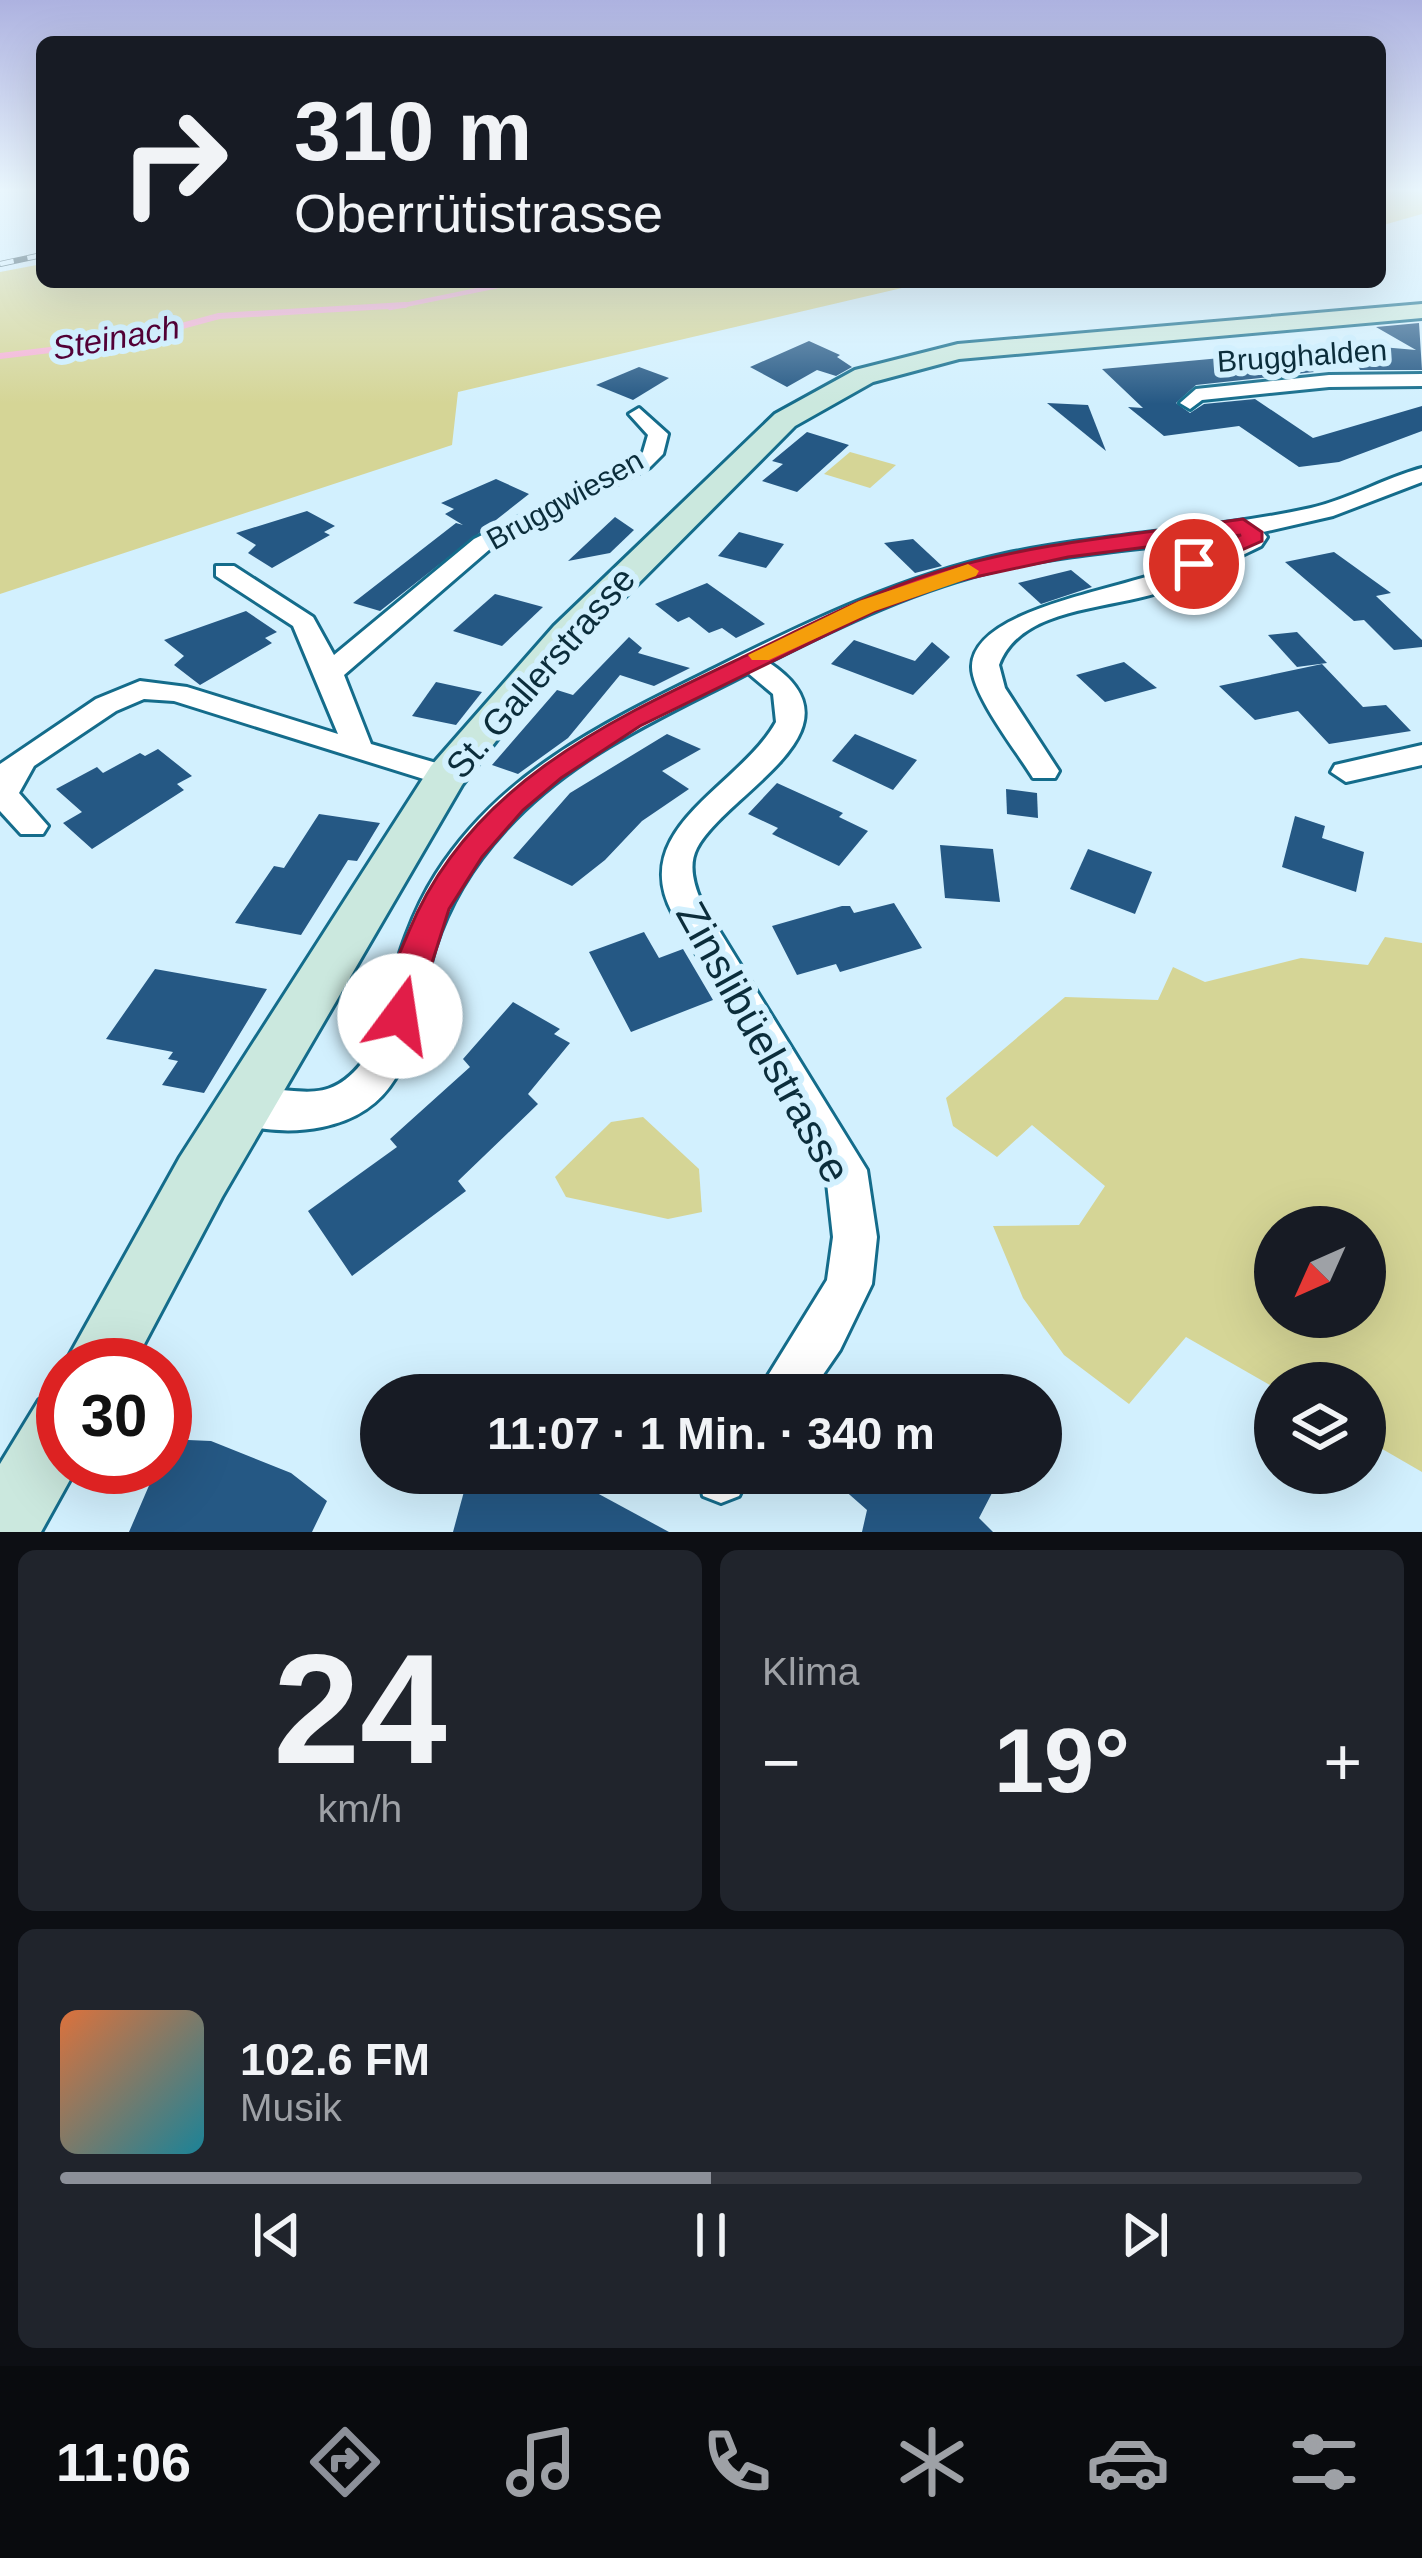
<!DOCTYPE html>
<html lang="de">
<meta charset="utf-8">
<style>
:root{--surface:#171b24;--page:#20242c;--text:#f1f3f6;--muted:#9ea1a6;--line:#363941;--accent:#8c9099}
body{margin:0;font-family:Arial,sans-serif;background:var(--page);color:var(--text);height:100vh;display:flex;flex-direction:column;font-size:45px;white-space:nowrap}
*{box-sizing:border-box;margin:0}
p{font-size:39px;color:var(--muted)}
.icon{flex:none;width:66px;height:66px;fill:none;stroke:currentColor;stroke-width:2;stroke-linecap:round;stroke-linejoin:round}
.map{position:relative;height:1532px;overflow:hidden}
.drawer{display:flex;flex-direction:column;gap:18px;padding:18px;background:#0d0f14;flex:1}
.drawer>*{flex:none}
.guide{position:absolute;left:36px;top:36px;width:1350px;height:252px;border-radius:18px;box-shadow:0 12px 48px #0002;background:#171b24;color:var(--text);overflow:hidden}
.needle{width:78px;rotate:225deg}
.controls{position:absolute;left:1254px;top:1206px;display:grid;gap:24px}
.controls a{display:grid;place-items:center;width:132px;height:132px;border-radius:50%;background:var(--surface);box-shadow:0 12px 48px #0002;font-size:60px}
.speed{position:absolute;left:36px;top:1338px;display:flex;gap:24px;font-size:60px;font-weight:700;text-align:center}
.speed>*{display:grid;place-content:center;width:156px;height:156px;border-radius:50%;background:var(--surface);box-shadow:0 12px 48px #0002;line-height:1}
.speed .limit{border:18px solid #d22;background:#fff;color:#111}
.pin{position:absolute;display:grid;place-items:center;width:102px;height:102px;color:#fff;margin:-51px;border:6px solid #fff;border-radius:50%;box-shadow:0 3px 12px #0007}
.me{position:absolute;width:132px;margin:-66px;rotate:14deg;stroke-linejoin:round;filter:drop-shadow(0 0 9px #0008)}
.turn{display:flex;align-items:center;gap:42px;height:252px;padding:0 60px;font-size:54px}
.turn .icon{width:156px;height:156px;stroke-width:2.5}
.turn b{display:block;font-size:84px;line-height:102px}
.big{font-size:90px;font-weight:600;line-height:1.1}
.drawer .widget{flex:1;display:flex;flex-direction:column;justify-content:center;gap:18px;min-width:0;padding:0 42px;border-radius:18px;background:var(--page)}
.drawer .dial{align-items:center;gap:0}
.dial b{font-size:156px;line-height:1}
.song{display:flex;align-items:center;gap:36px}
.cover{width:144px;height:144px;border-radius:18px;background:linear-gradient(135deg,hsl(20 70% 55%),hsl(190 70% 35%))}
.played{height:12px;border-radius:6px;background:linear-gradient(90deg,var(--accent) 50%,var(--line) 50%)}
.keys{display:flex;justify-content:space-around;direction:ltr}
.heat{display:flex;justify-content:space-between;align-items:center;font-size:66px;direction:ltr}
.drawer .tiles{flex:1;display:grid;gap:18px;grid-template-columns:1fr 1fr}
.widget:last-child{grid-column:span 2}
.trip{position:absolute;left:360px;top:1374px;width:702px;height:120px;border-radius:60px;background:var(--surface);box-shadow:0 12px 48px #0002;font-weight:600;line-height:120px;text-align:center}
.tabs{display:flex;height:192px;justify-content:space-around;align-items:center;background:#090b0e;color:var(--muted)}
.tabs .icon{width:84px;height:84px}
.tabs .active{color:var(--accent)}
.tabs b{font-size:54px;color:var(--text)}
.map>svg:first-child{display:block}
</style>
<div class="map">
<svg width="1422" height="1532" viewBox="0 0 1422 1532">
<rect width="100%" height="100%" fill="#d2f0fe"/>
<g fill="#d5d596" fill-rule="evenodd">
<path d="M1380,190H1422V214L1380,226Z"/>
<path d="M42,264V282H953L919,284L458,392L452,445L0,594V272Z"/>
<path d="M850,452L896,465L870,488L824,474Z"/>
<path d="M1385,937L1422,943V1472L1365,1439V1383H1275V1388L1186,1337L1129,1404L1064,1355L1023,1298L993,1226L1079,1225L1105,1186L1032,1125L997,1157L953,1126L946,1098L1065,997L1158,1000L1173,967L1205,982L1301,958L1368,965ZM1365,1227V1317H1275V1227Z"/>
<path d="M643,1117L699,1169L702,1212L668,1219L566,1197L555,1177L611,1122Z"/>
</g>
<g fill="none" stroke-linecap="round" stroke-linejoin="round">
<path stroke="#f6b0d3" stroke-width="4.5" d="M390,308L517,282"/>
<path stroke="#f6b0d3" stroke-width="6" d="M0,356L126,341L219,316L405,305"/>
</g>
<g fill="#255884">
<path d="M1419,323L1422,370H1360L1347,344L1416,350L1376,327Z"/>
<path d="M809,341L840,355L837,357L852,367L836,376L817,370L787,387L750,367Z"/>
<path d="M1285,352L1314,372L1196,385L1176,403L1190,413L1204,404L1255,399L1313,438L1422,406V431L1339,462L1299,467L1239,426L1164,436L1128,407L1143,408L1102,369Z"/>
<path d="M639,367L669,378L633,400L596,385Z"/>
<path d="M1047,403L1088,405L1106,451Z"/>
<path d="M807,432L849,445L797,492L762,481L783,464L772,461Z"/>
<path d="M496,479L529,494L380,611L353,603L456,523L463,525L445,514L454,509L441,503Z"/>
<path d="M307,511L335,526L324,532L330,535L272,568L248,553L256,545L236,533Z"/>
<path d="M615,517L634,530L610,553L568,561Z"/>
<path d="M739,532L784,544L766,568L718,556Z"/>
<path d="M913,539L942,566L915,573L884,543Z"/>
<path d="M1334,552L1391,593L1376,596L1422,640V647L1394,650L1364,620L1354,621L1285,562Z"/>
<path d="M1071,570L1092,587L1041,604L1018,583Z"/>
<path d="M707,583L765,624L736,638L722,628L709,633L689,617L678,622L655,604Z"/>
<path d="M495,594L543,607L502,646L453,631Z"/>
<path d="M246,611L277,632L265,638L272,643L200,685L174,665L184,656L164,640Z"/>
<path d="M1297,632L1327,663L1297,667L1268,635Z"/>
<path d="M629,637L642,648L638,653L690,668L654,686L620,675L568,738L518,774L492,765L557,690L573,695Z"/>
<path d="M854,640L915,661L932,642L950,657L913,695L831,664Z"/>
<path d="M1124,662L1157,688L1105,702L1076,675Z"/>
<path d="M1322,664L1363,707L1386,705L1411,731L1329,744L1298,711L1255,720L1219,686Z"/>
<path d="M436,682L482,692L456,725L412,716Z"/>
<path d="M667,734L701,749L662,771L689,789L642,821L605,860L572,886L513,858L570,793Z"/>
<path d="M855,734L917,760L893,790L832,761Z"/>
<path d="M158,749L192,776L177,784L184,790L92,849L63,823L82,812L56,789L97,767L103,773L140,753L145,756Z"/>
<path d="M777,783L843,813L839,817L868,831L839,866L772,834L778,828L748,814Z"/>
<path d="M1006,789L1037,793L1038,818L1007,814Z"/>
<path d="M319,814L380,823L357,861L348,860L301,935L235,923L274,866L284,868Z"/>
<path d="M1295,816L1325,826L1322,838L1364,852L1356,892L1282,867Z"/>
<path d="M940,845L993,849L1000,902L945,898Z"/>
<path d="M1088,849L1152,872L1135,914L1070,889Z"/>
<path d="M894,903L922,948L840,972L836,964L797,975L772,926L842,906H850L854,913Z"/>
<path d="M644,932L659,958L683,949L713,1000L631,1032L589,952Z"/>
<path d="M155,969L267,989L204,1093L162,1085L178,1061L168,1059L173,1052L106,1039Z"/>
<path d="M513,1002L560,1029L554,1034L570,1043L528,1094L538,1104L458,1181L466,1191L352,1276L308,1211L397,1147L390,1139L470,1067L463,1059Z"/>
<path d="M165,1439L211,1441L291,1473L327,1501L312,1532H129L157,1467H165Z"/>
<path d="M469,1473H560L669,1532H453Z"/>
<path d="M825,1473H969L992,1493L979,1518L993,1532H862L867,1510Z"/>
</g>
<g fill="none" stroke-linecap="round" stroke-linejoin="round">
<defs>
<g id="minor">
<path d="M1422,374V386L1329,387L1202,400L1190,409L1180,403L1196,389L1329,375Z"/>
<path d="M639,408L668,434L663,454L650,467L490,549L344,675L371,744L457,769L461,776L457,783L446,786L174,701L144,699L116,711L34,766L19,793L48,826L43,834H21L0,811V764L96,699L140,681L187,687L338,734L293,626L216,576V566H234L313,617L334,655L474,539L636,459L643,452L648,435L629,414Z"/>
<path d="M1422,468V482L1333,516L1263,532L1267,537L1261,546C1230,561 1198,577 1166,590C1114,610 1021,605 999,665L1005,688L1059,771L1055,778H1033C1018,753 971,694 972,666C975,593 1197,586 1240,535C1161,548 1079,551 1001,569C919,588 843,624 768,662C871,729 728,791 697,848C688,865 694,885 701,901L867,1170L877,1237L872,1284L840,1350L809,1395H756L827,1280L833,1237L826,1174L673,914C626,828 740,787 776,722L773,694L748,673C661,718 571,756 504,831C473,865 449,904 435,948C412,1024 416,1108 322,1127C293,1133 259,1131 232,1121L226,1108L232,1095C288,1075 325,1120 369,1053C390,992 401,929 436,874C503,769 610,720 717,667C809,621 903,576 1005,554C1106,533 1210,530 1311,508C1350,499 1384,478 1422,468Z"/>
<path d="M1422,745V765L1346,782L1331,772L1335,765Z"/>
<path d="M698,1473H750L739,1496L721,1503L703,1496Z"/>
</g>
<g id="secondary">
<path d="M1422,304V318L959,359L873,382L795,426L580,642L533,693L462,785L222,1197L133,1365H64L180,1157L431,766L554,626L775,414L855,370L958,344Z"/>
<path d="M63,1390V1467H77L41,1532H0V1464L39,1400Z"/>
</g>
</defs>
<use href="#minor" stroke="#146c8b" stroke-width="6"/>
<use href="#secondary" stroke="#146c8b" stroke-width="6"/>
<use href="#minor" fill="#fff" fill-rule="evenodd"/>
<use href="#secondary" fill="#cbe8de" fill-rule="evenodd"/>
<defs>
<path id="rail" d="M0,264L42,255"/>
</defs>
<use href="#rail" stroke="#214351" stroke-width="6"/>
<use href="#rail" stroke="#d2f0fe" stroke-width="4.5" stroke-dasharray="14" stroke-linecap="butt"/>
</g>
<linearGradient id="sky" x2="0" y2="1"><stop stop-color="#adb2e0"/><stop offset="0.47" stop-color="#ebf8ff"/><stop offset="1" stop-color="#ebf8ff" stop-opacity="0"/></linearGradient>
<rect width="1422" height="404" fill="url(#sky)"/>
<path fill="#e11d48" stroke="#92132f" stroke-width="3" d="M1243,519L1262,532V541L1194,571L1187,569V560L1241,535L1068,557L952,582L875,611L640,726L561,778L523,810L482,857L449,909L412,1026L400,1031L388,1026C375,1001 399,956 409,931C469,784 611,720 745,656C808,626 870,593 937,572C1035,542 1142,534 1243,519Z"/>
<path fill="#f59e0b" d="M968,564L979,571L976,576L875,611L769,660H752L748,655L859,601Z"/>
<g text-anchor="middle" stroke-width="12" stroke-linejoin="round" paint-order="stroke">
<g font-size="30" fill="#0b2d3b" stroke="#d2f0fe">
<text transform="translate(1302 356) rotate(-4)" y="10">Brugghalden</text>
<text transform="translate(565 500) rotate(-29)" y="10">Bruggwiesen</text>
</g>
<g font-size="33" font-style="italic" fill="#530137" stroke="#d2f0fe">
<text transform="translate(116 337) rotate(-10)" y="12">Steinach</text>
</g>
<g font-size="36" fill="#0b2d3b" stroke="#d2f0fe">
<text transform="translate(540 672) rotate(-49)" y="13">St. Gallerstrasse</text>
</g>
<g font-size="42" fill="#0b2d3b" stroke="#d2f0fe">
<text transform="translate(764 1042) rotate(61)" y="15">Zinslibüelstrasse</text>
</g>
</g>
</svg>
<div class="controls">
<a><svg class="needle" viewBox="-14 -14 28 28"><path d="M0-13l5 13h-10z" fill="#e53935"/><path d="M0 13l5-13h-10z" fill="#9ea1a6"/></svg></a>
<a><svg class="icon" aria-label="layers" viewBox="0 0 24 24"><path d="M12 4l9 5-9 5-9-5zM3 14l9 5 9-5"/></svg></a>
</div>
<div class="speed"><div class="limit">30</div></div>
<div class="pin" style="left:1194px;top:564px;background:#d93025"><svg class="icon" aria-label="arrive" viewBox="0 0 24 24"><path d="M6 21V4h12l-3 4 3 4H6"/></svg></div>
<svg class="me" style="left:400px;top:1016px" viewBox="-20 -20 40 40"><circle r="19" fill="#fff"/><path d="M0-13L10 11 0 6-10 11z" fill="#e11d48"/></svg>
<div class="trip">11:07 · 1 Min. · 340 m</div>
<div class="guide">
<div class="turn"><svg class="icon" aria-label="right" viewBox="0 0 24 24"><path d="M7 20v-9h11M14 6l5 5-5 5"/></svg><div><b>310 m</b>Oberrütistrasse</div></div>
</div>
</div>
<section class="drawer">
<div class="tiles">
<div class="widget dial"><b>24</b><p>km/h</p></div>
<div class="widget"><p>Klima</p>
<div class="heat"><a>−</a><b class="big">19°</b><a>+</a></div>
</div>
<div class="widget">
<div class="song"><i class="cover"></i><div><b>102.6 FM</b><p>Musik</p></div></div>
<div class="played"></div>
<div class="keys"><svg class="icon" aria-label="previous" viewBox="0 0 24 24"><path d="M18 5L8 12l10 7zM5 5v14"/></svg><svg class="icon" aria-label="pause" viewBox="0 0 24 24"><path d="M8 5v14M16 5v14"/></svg><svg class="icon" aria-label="next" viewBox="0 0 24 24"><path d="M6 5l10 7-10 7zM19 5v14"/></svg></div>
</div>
</div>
</section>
<nav class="tabs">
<b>11:06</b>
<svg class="icon active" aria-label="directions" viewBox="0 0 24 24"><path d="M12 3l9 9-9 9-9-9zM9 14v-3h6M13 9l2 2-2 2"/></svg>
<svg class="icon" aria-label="music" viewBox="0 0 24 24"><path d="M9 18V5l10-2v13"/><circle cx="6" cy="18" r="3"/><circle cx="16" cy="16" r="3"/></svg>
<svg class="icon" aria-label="phone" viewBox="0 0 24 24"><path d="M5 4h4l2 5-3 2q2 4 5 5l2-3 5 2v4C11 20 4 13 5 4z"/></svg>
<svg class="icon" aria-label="climate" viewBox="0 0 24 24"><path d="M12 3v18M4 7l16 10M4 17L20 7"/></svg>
<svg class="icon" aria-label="car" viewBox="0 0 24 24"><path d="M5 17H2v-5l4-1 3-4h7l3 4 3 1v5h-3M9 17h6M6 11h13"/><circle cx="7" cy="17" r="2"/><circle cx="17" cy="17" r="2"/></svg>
<svg class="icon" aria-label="filters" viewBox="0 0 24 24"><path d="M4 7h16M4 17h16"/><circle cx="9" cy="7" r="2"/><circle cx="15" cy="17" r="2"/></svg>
</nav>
